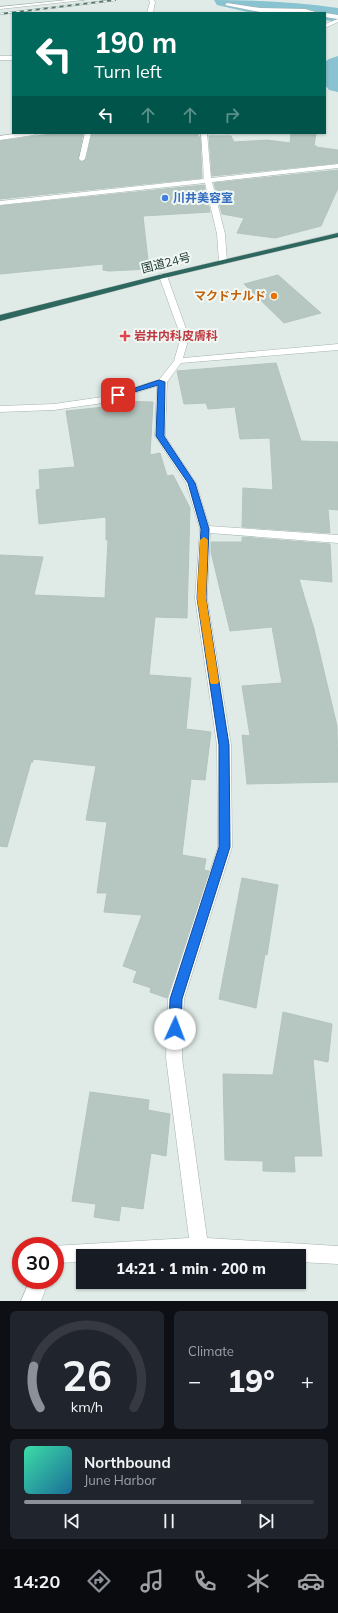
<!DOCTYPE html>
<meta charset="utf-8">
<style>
:root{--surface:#171b24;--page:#20242c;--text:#f1f3f6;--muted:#9ea1a6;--line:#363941;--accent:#8c9099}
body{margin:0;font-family:Mulish,"Noto Sans JP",sans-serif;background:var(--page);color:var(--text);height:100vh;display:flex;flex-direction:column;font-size:15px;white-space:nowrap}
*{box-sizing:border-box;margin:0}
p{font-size:13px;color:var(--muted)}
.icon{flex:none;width:22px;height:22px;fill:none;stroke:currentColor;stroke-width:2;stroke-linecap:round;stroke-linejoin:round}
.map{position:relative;height:1301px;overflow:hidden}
.side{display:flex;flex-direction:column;gap:10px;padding:10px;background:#0d0f14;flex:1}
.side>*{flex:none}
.guide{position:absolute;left:12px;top:12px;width:314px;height:122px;border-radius:0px;box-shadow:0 1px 3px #0004;background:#00695c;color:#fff;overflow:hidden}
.speed{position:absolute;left:12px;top:1237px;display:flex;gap:8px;font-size:20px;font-weight:700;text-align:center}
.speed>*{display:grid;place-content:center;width:52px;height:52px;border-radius:50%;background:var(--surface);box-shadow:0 1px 3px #0004;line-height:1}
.speed .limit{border:6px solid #d22;background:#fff;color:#111}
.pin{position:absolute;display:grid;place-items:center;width:34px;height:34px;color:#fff;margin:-17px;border-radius:8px;box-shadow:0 2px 6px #0006}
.me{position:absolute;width:44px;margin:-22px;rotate:2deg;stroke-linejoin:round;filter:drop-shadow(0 0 3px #0008)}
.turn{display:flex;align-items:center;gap:14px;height:84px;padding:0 16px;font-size:18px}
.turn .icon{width:52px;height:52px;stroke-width:2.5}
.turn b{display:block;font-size:28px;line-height:34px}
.lanes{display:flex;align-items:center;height:38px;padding:0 16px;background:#0003;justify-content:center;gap:20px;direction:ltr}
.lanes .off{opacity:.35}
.big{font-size:30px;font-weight:800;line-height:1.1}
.side .card{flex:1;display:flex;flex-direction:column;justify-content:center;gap:6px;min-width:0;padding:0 14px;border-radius:6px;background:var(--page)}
.side .dial{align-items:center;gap:0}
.dial svg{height:104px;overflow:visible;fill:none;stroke:var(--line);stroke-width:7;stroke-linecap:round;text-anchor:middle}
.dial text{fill:var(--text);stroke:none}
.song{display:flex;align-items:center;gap:12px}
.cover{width:48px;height:48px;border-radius:6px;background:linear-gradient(135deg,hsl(160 70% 55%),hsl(200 70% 35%))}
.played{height:4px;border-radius:2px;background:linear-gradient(90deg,var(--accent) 75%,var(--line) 75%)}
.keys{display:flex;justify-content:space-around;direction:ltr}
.heat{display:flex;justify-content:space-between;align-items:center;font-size:22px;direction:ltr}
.side .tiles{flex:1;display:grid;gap:10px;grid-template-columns:1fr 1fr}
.card:last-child{grid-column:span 2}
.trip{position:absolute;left:76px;top:1249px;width:230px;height:40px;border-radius:0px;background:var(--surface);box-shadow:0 1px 3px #0004;font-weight:800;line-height:40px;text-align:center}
.tabs{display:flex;height:64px;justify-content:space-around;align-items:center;background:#090b0e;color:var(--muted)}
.tabs .icon{width:28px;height:28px}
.tabs .selected{color:var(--accent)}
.tabs b{font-size:18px;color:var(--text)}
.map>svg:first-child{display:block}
</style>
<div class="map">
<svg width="338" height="1301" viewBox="0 0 338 1301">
<rect width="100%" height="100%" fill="#e0ebe7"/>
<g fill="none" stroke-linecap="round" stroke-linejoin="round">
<g fill="#89c2d0" fill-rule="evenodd">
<path d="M214,0C256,0 297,2 338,8V22L325,20V13H252L217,5Z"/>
<path d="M338,56V92L329,90L325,85V62L329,59Z"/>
</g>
</g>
<g fill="#b6c6c0" stroke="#b3c4be">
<path d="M58,133H83L78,159L81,162L86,159L92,133H198V137H200L202,178L0,199V141Z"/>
<path d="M291,133H316L314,146H317L316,147L338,150V163L212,176L209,136H231L234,142L267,140L290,143Z"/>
<path d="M338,170V188L321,226L275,238L237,233L244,218L222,214L214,183Z"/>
<path d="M204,185L210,212L143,216L149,269L109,271L103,270V264L0,274V206Z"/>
<path d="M278,275L321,313L284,323L244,284Z"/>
<path d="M276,363L301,441L338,442V510L328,509L330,533L242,527L243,488L273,490L270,438L240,439L235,407L208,409L206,403L184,404L177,371Z"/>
<path d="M115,401L153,402L150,455L160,453L167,476L173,475L190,508L187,618L155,617L149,675L191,678L186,729L211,732L205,780L191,779L182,855L206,859L204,870L209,871L167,998L150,992L151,988L133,982L137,971L123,966L142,915L104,912L107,893H97L107,822L86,820L96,766L33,759V762H31L7,847L0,846V555L43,557L34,595L105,598L108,540H106V517L39,524L36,490L40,489L39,470L75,467L66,411L114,406Z"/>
<path d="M242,537L330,544L332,582L299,579L314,629L337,726L338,782L247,784L242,735L250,736L242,686L282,683L272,627L230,631L211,552V542H242Z"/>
<path d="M242,878L278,885L267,955L265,954L256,1008L219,999Z"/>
<path d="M283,1012L332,1024L328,1062L313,1059L322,1156H294L295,1172L263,1171V1161L225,1160L223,1074L273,1075Z"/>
<path d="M90,1092L149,1100L148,1110L170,1114L166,1156L151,1153L143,1209L121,1206L119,1221L94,1217L96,1204L72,1201Z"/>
</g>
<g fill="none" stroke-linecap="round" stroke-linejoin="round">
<defs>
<g id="minor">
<path d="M67,0H84L0,9V7Z"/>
<path d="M149,0H154L155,2L153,13H147L150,2Z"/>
<path d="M227,3L260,8L305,9L319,13L260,12L225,5Z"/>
<path d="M325,13L338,15V22L325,28V24L338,19L325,17Z"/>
<rect x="0" y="56" width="13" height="4"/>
<path d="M21,133H37L34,135L0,140V136Z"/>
<path d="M85,133H91L85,159L82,161L79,159Z"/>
<path d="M201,133H207L211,178L338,164V168L212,182L225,234L227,262L223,264L219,262L217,234L205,183L0,205V201L204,179Z"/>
<path d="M160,274H166L167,276L189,337L183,358L338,344V350L181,363L167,382L165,436L196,483L209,526L338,535V543L210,533L207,598L231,745L232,847L184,999L182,1058L207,1238L338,1246V1264L299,1262V1256H83V1262L55,1263V1246H52L189,1238L166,1058L168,999L218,847L217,745L195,598L200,529L186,483L155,436L157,386L103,403L54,410L0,412V406L54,404L102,397L159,380L174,361L181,337L159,276Z"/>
<path d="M30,1280H49L41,1301H21Z"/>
</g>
<path id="highway" d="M338,233V237L164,278L0,321V315L163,274Z"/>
</defs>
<use href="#minor" stroke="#a3b3ae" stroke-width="1"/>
<use href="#highway" stroke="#c1c8c6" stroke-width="1"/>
<use href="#minor" fill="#fff" fill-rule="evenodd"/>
<use href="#highway" fill="#2d675d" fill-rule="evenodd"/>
<defs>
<path id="rail" d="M0,14L115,0"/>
</defs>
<use href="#rail" stroke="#5b7771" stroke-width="2"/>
<use href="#rail" stroke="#f1f8f4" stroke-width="1.5" stroke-dasharray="4" stroke-linecap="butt"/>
</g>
<path fill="#1a73e8" stroke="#114b97" d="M159,380L165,382L164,436L195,483L209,529L206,598L229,745L230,847L182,999L181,1029L179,1033L175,1035L171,1033L169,1029L170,999L219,847V745L197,598L201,529L188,483L156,436L158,385L118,397L114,395Z"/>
<path fill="#f59e0b" d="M204,537L208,540L206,598L219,682L217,684H211L210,682L197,598L200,540Z"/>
<circle fill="#3f7fe0" stroke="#f1f8f4" stroke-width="1.5" cx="165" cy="198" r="4"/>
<circle fill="#e8710a" stroke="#f1f8f4" stroke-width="1.5" cx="274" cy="296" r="4"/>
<path fill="#e0444e" stroke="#f1f8f4" stroke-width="1.5" d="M123 330h4v4h4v4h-4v4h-4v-4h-4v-4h4z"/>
<g text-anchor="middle" stroke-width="4" stroke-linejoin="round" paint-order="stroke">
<g font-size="12" font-weight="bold" fill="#366cbe" stroke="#f1f8f4" text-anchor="start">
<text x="173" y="202">川井美容室</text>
</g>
<g font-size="12" fill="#213b35" stroke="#f1f8f4">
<text transform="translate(166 263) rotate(-14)" y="4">国道24号</text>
</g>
<g font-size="12" font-weight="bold" fill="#c56008" stroke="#f1f8f4" text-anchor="end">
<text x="266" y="300">マクドナルド</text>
</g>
<g font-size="12" font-weight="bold" fill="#be3a42" stroke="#f1f8f4" text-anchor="start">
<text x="134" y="340">岩井内科皮膚科</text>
</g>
</g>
</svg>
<div class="speed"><div class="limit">30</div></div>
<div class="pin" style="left:118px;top:395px;background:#d93025"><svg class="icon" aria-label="arrive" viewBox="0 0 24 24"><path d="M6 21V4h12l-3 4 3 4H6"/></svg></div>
<svg class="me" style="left:175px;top:1029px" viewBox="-20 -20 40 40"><circle r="19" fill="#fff"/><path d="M0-13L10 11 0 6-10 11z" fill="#1a73e8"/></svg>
<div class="trip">14:21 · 1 min · 200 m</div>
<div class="guide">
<div class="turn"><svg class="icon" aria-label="left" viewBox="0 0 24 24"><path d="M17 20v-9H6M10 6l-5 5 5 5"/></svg><div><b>190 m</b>Turn left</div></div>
<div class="lanes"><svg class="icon" aria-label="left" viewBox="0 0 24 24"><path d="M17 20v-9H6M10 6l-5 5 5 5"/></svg><svg class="icon off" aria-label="ahead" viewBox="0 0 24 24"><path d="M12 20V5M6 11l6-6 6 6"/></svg><svg class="icon off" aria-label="ahead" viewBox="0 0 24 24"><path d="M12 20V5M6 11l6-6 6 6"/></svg><svg class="icon off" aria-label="right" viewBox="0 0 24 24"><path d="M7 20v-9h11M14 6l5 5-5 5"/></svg></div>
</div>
</div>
<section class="side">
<div class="tiles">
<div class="card dial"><svg viewBox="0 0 100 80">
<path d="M14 69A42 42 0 1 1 86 69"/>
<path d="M14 69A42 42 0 0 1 9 37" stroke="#8c9099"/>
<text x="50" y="56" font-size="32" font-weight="700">26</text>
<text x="50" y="72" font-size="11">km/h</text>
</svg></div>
<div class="card"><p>Climate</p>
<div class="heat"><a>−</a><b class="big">19°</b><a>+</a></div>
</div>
<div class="card">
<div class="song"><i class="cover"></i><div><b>Northbound</b><p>June Harbor</p></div></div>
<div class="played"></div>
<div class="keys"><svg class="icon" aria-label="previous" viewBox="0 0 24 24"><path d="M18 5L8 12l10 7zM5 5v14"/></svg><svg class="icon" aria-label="pause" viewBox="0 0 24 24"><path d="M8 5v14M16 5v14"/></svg><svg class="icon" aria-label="next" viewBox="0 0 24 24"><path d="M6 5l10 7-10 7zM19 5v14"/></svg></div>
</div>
</div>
</section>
<nav class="tabs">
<b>14:20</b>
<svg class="icon selected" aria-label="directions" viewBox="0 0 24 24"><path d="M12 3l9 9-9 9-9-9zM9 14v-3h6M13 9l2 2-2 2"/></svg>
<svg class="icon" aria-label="music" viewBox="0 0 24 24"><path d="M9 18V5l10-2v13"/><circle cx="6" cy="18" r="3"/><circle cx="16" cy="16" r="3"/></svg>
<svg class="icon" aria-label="phone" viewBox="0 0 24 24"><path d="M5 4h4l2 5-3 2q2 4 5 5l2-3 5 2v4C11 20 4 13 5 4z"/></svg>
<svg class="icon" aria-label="climate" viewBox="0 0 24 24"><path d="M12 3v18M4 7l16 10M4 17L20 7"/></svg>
<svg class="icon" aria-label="car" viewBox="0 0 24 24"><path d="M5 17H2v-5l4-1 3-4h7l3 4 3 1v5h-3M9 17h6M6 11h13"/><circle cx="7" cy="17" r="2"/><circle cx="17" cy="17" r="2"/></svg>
</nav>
